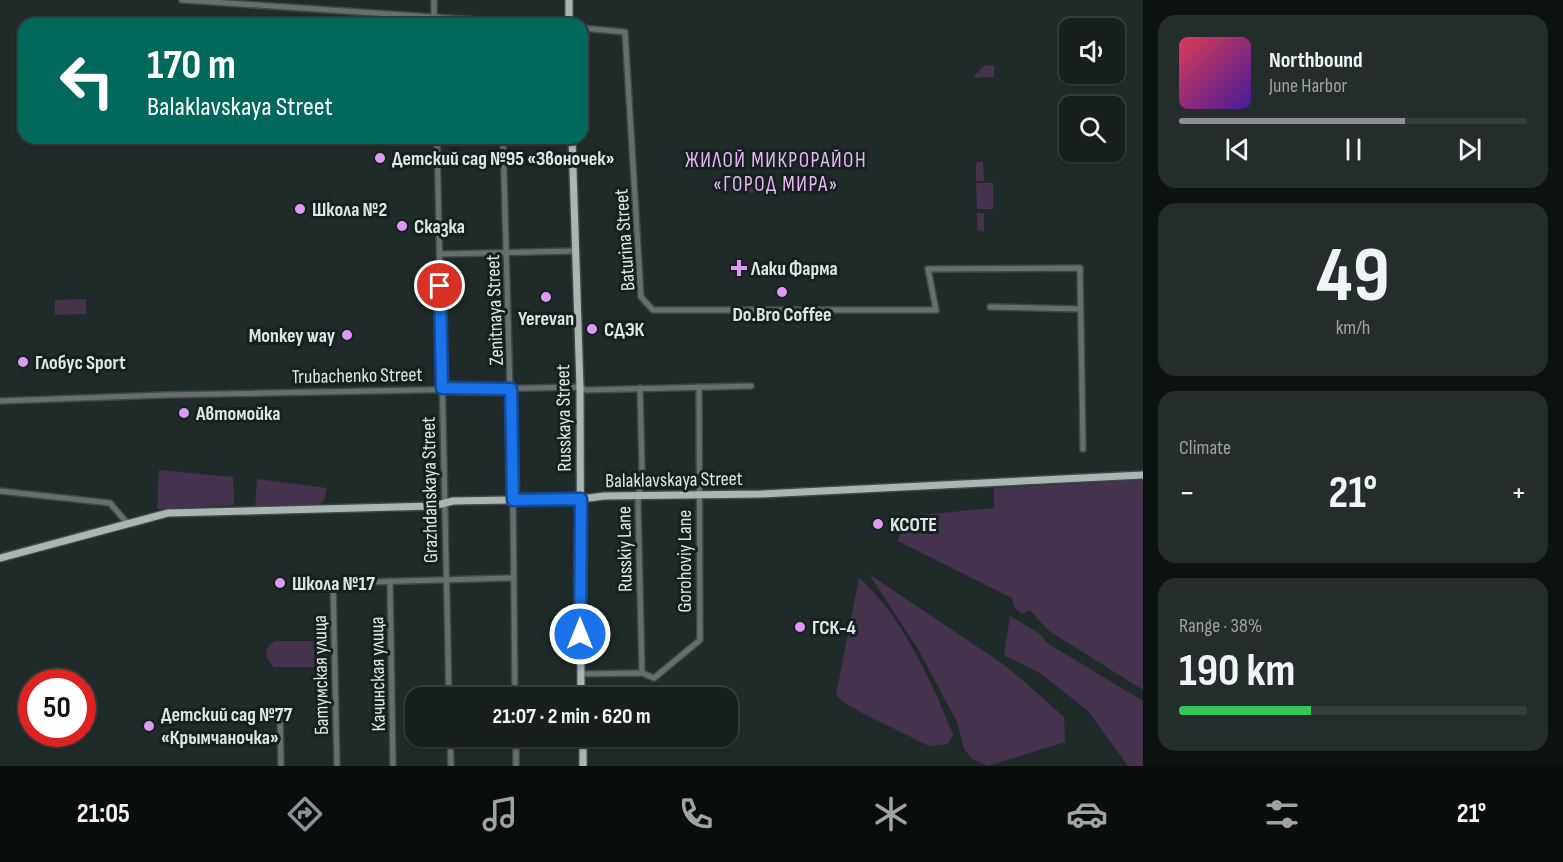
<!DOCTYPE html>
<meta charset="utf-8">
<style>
:root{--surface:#17201f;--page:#242d2c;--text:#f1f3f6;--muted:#9ea3a4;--line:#363e3d;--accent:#8c9099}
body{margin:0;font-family:"Sofia Sans Condensed",sans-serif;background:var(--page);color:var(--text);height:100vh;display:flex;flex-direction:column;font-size:22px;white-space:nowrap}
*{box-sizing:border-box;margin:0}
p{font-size:20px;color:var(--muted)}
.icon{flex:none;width:33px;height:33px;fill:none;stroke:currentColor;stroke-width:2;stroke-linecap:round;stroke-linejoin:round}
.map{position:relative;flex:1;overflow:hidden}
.sheet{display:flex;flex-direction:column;gap:15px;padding:15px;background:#0d1211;width:420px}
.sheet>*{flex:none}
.top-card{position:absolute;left:18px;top:18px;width:570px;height:126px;border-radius:18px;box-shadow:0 2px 4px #0004,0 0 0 2px var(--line);background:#00695c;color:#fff;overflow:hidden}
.tools{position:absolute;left:1059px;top:18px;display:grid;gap:12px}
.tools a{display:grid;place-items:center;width:66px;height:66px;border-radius:12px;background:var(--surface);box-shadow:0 2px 4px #0004,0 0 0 2px var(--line);font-size:30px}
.speed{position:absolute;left:18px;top:669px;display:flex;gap:12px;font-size:30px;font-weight:700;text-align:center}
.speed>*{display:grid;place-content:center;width:78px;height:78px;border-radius:50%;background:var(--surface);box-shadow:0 2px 4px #0004,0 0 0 2px var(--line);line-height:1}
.speed .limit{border:9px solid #d22;background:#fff;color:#111}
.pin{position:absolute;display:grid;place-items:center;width:51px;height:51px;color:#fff;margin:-26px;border:3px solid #fff;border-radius:50%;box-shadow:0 2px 6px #0007}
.me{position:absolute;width:66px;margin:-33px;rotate:0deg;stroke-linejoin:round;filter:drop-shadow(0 0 4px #0008)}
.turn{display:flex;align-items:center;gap:21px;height:126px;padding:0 30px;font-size:27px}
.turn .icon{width:78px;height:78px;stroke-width:2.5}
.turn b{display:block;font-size:42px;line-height:51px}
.big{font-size:45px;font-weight:700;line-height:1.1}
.sheet .widget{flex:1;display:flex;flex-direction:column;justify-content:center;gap:9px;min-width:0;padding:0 21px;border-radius:18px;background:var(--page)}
.sheet .dial{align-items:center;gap:0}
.dial b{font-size:78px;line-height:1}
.song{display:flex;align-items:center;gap:18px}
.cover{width:72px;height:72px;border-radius:9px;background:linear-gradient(135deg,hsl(350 70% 55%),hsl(260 70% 35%))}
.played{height:6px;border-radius:3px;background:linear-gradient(90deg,var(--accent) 65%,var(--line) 65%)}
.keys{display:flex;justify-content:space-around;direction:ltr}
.heat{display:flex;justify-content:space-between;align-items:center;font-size:33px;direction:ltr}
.charge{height:9px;border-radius:4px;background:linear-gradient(90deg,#34c759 38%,var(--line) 0)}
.trip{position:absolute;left:405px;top:687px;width:333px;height:60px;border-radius:18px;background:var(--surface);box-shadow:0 2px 4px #0004,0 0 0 2px var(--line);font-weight:700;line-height:60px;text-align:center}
.tabs{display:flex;height:96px;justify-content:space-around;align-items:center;background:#090d0c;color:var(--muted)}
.tabs .icon{width:42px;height:42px}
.tabs .active{color:var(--accent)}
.tabs b{font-size:27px;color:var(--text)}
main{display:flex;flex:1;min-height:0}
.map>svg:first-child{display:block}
</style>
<main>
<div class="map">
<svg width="1143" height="766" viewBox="0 0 1143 766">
<rect width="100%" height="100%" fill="#1f2a29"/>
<g fill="#45324c">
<path d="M985,65L994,66V77L975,78L974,76Z"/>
<path d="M978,162H983L984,181H976V164Z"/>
<circle cx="751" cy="184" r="9"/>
<path d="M976,183H993V209H977Z"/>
<path d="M977,213H984V232L977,230Z"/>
<path d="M86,299V314L55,315V300Z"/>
<path d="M159,470L233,477L234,505L157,509Z"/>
<path d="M257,479L327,488L324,501L318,505L255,507Z"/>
<path d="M1143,480V690L1049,631L1030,610L1022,614L1015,608L1012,598L898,541L901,529L920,528V515L994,508V488Z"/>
<path d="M869,574L1003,664L1027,684L1064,717L1065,742L988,766L972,759L964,749L957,722L919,651Z"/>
<path d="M859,578C900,612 934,686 953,735L948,744L929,746L862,713L842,701L836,695Z"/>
<path d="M1010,616L1040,634L1047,643L1143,701V766H1128L1088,711L1040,673L1004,655Z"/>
<path d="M275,641H320L328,652V658L322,665L318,667H274C264,657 263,649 275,641Z"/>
</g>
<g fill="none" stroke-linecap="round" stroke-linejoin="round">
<defs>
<g id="minor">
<path d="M182,0L537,24"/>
<path d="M434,0V24"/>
<path d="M582,28L625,32L641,297L653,310H936L928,269L1080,268L1083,449"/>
<path d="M437,138L449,698"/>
<path d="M503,138L513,500L515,698"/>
<path d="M439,254L575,251"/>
<path d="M990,307L1080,309"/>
<path d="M640,388L642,470L638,503L642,673"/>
<path d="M0,401L164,395L580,387L586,390L751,386"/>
<path d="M0,491L110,503L127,523"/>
<path d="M390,581L393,766"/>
<path d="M580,674L642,673L654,678L700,640L699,387"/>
<path d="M280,709L281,766"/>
<path d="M450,736L451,766"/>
<path d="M516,736V766"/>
<path d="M337,766L333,583L514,578"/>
</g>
<g id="major">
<path d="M569,0V24"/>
<path d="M572,138L580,387L581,698"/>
<path d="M0,558L168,513L433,506L453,501L581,499L604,496L761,494L1143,475"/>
<path d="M583,736V766"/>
</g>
</defs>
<use href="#minor" stroke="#3e4847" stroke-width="8"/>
<use href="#major" stroke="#3e4847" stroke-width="10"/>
<use href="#minor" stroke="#686e6d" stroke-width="5"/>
<use href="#major" stroke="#aab5b4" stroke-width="7"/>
</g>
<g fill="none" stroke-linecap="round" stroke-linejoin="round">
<defs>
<path id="route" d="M440,286L442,388L511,389L513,500L581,499L580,634"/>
</defs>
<use href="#route" stroke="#114b97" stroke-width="15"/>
<use href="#route" stroke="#1a73e8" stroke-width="10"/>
</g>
<g fill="#dd99f3" stroke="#15201f" stroke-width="2">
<circle cx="380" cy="158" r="6"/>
<circle cx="300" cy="209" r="6"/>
<circle cx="402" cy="226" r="6"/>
<path d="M736 259h6v6h6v6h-6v6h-6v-6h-6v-6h6z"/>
<circle cx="782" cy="292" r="6"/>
<circle cx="546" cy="297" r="6"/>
<circle cx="592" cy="329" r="6"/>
<circle cx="347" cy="335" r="6"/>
<circle cx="23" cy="362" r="6"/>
<circle cx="184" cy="413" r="6"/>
<circle cx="878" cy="524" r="6"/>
<circle cx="280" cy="583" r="6"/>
<circle cx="800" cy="627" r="6"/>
<circle cx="149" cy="726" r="6"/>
</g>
<g text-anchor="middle" stroke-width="6" stroke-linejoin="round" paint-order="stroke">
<g font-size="20" font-weight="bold" fill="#dfe6e5" stroke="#15201f" text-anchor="start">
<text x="392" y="165">Детский сад №95 «Звоночек»</text>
<text x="312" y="216">Школа №2</text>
<text x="414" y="233">Сказка</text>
<text x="751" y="275">Лаки Фарма</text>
<text x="782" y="321" text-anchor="middle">Do.Bro Coffee</text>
<text x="546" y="325" text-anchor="middle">Yerevan</text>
<text x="604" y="336">СДЭК</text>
<text x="335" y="342" text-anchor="end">Monkey way</text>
<text x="35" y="369">Глобус Sport</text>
<text x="196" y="420">Автомойка</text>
<text x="890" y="531">KCOTE</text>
<text x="292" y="590">Школа №17</text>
<text x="812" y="634">ГСК-4</text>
<text x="161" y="721">Детский сад №77<tspan x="161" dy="23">«Крымчаночка»</tspan></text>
</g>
<g font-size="20" fill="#dfe6e5" stroke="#15201f">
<text transform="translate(624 240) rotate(-94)" y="7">Baturina Street</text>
<text transform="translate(494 310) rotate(-92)" y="7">Zenitnaya Street</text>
<text transform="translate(357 375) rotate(-1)" y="7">Trubachenko Street</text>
<text transform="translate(563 418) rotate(-91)" y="7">Russkaya Street</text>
<text transform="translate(674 479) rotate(-1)" y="7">Balaklavskaya Street</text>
<text transform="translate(429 490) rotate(-91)" y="7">Grazhdanskaya Street</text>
<text transform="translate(624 549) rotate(-91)" y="7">Russkiy Lane</text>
<text transform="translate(684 561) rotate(-90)" y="7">Gorohoviy Lane</text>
<text transform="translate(377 674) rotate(-91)" y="7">Качинская улица</text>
<text transform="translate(320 675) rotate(-91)" y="7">Батумская улица</text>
</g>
<g font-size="21" letter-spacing="1.5" fill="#e8b9f8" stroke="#15201f">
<text x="776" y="167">ЖИЛОЙ МИКРОРАЙОН<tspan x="776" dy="24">«ГОРОД МИРА»</tspan></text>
</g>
</g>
</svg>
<div class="tools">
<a><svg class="icon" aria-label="sound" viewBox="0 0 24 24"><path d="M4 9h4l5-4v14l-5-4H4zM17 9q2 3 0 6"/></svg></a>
<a><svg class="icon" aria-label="search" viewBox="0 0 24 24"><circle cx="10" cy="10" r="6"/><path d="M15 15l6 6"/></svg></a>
</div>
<div class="speed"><div class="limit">50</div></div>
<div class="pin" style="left:440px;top:286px;background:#d93025"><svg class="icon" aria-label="arrive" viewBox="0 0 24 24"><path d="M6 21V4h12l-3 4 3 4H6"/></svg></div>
<svg class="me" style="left:580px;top:634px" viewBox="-20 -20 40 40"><circle r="17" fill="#1a73e8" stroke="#fff" stroke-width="3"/><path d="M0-11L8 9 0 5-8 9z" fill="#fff"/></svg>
<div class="trip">21:07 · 2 min · 620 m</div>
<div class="top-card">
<div class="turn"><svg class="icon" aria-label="left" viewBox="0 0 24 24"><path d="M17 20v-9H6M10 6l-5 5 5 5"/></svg><div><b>170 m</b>Balaklavskaya Street</div></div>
</div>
</div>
<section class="sheet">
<div class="widget">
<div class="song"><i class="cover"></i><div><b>Northbound</b><p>June Harbor</p></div></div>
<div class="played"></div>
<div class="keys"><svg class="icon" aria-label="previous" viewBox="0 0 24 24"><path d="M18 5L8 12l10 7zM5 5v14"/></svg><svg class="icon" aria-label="pause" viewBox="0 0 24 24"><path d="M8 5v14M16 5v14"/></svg><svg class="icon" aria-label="next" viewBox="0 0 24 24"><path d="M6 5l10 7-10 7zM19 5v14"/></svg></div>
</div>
<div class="widget dial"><b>49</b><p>km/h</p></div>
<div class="widget"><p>Climate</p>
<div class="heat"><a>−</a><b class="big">21°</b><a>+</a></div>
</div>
<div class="widget"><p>Range · 38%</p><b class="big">190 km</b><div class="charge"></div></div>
</section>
</main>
<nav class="tabs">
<b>21:05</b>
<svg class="icon active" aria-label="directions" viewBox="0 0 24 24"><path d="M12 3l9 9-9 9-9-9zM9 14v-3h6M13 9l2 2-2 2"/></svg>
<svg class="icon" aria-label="music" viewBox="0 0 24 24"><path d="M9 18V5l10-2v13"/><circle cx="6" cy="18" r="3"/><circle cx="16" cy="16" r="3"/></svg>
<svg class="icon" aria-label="phone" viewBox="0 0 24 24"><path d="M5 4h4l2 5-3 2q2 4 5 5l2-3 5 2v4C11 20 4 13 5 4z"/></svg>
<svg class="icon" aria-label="climate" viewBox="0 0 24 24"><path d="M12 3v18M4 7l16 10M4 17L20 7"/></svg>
<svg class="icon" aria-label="car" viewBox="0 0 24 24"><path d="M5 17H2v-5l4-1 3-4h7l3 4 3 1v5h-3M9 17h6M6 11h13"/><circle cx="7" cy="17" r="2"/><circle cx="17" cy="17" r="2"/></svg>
<svg class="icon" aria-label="filters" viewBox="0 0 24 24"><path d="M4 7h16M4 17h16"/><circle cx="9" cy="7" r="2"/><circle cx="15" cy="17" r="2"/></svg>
<b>21°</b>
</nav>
